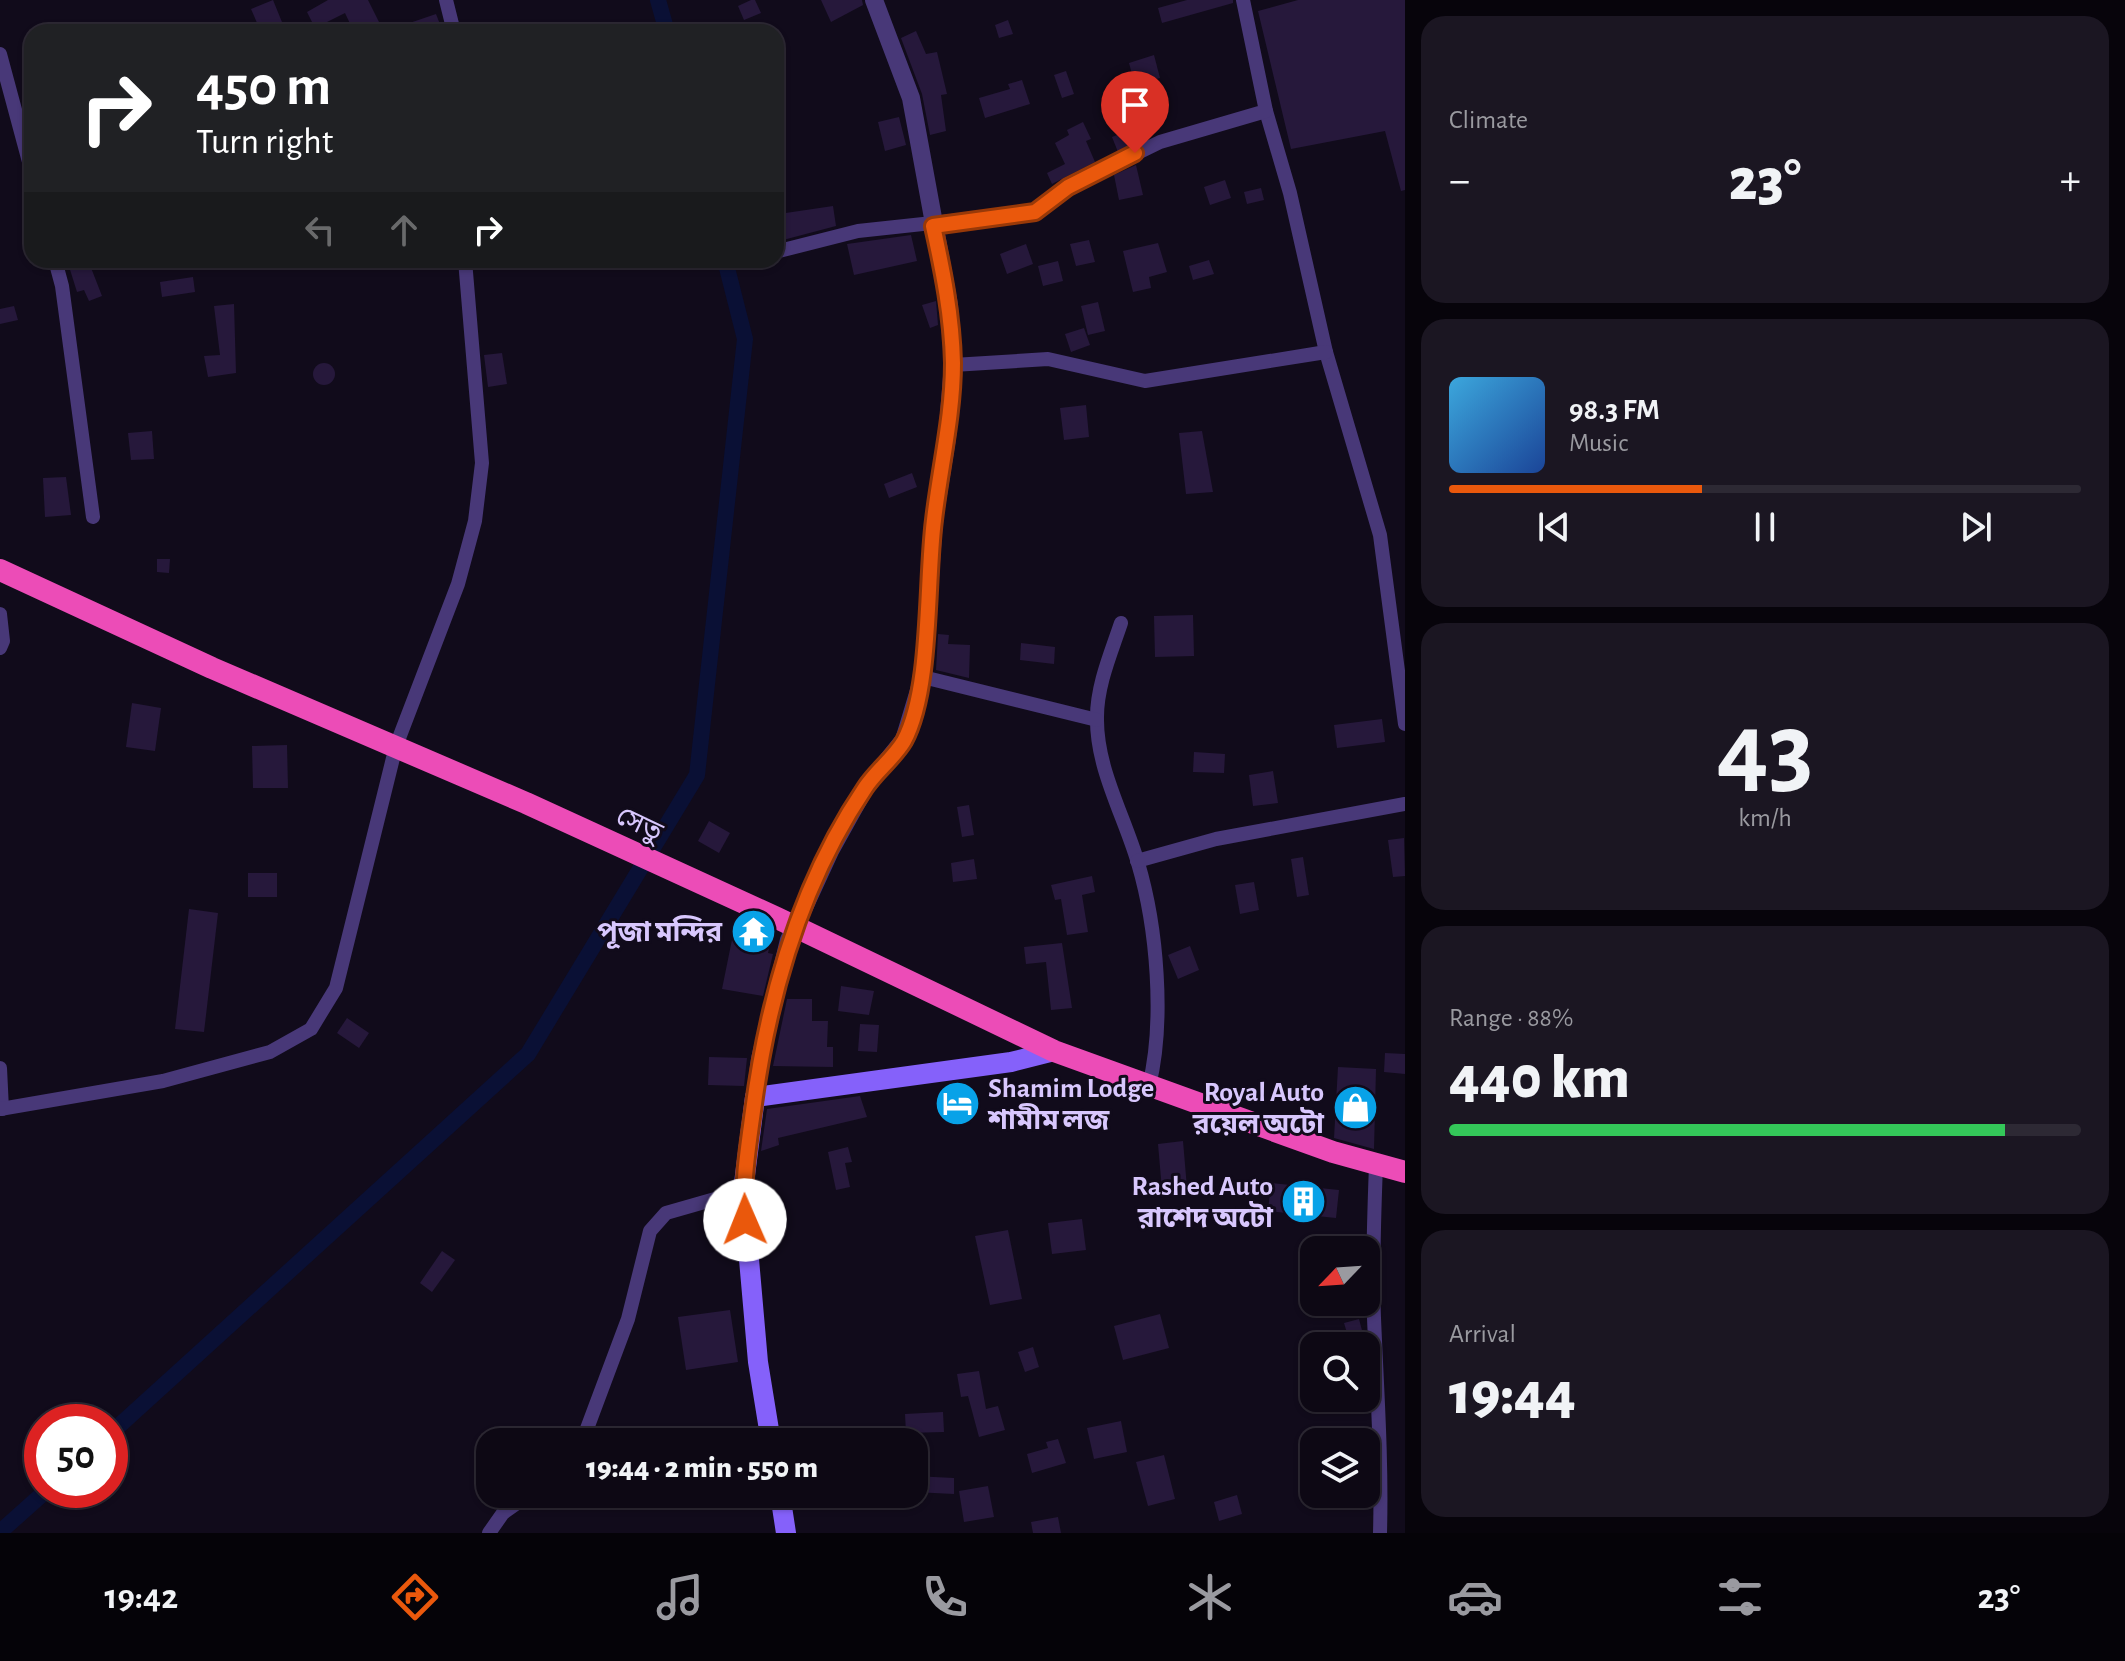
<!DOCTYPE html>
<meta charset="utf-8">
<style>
:root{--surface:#0d0814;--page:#1b1622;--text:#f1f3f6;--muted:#9a9aa0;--line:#2d2934;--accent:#ea580c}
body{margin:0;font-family:"Alegreya Sans","Noto Sans Bengali",sans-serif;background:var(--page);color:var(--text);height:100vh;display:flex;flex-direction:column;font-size:30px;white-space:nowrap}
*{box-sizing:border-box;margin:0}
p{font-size:26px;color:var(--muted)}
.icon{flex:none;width:44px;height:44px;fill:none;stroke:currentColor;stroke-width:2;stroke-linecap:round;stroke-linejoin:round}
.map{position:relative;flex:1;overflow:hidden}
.side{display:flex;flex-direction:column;gap:16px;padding:16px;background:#07040b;width:720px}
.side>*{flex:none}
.guide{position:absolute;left:24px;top:24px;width:760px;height:244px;border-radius:24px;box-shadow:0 2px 6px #0004,0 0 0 2px var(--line);background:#202124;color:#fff;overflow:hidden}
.needle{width:52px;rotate:245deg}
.fabs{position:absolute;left:1300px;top:1236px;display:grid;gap:16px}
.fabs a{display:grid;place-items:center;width:80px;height:80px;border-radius:16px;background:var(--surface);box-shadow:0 2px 6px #0004,0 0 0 2px var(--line);font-size:40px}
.speed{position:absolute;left:24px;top:1404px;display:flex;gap:16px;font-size:40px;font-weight:700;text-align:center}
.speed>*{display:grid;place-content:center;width:104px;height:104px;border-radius:50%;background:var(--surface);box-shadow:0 2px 6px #0004,0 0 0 2px var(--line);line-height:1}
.speed .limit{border:12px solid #d22;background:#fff;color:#111}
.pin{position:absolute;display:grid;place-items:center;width:68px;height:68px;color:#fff;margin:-82px -34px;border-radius:50% 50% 50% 0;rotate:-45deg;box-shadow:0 0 8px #0007}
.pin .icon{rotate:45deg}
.me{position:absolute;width:88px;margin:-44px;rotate:359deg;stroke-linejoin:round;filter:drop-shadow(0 0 6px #0008)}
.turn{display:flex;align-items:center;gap:28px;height:168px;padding:0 40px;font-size:36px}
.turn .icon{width:104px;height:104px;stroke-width:2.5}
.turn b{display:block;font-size:56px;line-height:68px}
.lanes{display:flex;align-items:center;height:76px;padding:0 40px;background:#0003;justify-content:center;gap:40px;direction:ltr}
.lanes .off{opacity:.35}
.big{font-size:60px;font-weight:800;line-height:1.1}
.side .card{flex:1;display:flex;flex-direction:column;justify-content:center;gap:12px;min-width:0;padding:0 28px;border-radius:24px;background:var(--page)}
.side .dial{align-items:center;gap:0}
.dial b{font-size:104px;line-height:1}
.song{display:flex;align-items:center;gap:24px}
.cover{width:96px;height:96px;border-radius:12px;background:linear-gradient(135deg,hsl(200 70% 55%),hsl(220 70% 35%))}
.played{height:8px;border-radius:4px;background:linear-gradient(90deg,var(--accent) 40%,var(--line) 40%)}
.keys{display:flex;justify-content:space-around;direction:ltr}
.heat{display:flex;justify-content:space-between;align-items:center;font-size:44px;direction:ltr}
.charge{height:12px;border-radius:6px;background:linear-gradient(90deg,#34c759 88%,var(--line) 0)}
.trip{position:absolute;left:476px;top:1428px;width:452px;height:80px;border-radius:24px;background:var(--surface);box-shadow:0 2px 6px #0004,0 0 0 2px var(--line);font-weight:800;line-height:80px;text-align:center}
.tab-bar{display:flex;height:128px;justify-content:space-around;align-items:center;background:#050308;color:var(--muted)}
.tab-bar .icon{width:56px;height:56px}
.tab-bar .on{color:var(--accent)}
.tab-bar b{font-size:36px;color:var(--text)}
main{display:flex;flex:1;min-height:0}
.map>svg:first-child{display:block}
</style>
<main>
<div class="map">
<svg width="1405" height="1533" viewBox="0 0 1405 1533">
<rect width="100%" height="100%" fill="#110b1b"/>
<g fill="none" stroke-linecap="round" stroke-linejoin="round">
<g stroke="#0a1035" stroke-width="16">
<path d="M658,0L667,32"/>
<path d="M110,1434L528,1054L697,775L745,339L725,260"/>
<path d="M0,1532L47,1490"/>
</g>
</g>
<g fill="#26183b">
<path d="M273,0L286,32H261L251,9Z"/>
<path d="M328,0H368L384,32H354L345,13L315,28L307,12Z"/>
<path d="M751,0H755L761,13L744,20L738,6Z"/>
<path d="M821,0H862L863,5L831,22Z"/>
<path d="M1187,0H1233V3L1162,23L1158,8Z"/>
<path d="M1298,0H1405V190L1401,191L1385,131L1291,149L1258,11Z"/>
<path d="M436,14L443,32H389V30Z"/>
<path d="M1008,20L1013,34L999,38L995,25Z"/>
<path d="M916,31L926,54L937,52L947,94L941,95L946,131L930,135L922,94L901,38Z"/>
<path d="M1154,55L1160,78L1135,85L1129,63Z"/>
<path d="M1066,71L1074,94L1062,98L1054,75Z"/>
<path d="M1022,80L1030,104L985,118L979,98L1010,89L1008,84Z"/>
<path d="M899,117L906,145L885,151L878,122Z"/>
<path d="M1083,122L1091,139L1086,141L1095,162L1052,184L1047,173L1065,164L1055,143L1069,135L1067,130Z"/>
<path d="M1130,130L1135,143L1118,152L1112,137Z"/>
<path d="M1136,165L1143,195L1119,200L1114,175Z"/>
<path d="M1225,180L1231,198L1210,205L1204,187Z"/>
<path d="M1261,188L1264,200L1247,204L1244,192Z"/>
<path d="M833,206L836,226L783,240L779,214Z"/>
<path d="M911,235L917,261L854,275L847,244Z"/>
<path d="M1089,240L1095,262L1076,266L1070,244Z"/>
<path d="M1158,243L1167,272L1149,277L1151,288L1133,292L1123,251Z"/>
<path d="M1026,244L1033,264L1007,274L1000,254Z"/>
<path d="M67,260H88L102,296L89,301L84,290L77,292Z"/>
<path d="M1209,260L1214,274L1193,280L1189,266Z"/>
<path d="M1058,261L1063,281L1043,286L1038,266Z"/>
<path d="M193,277L195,292L162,297L160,282Z"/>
<path d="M936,301L938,325L930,328L922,305Z"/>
<path d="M1098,302L1105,331L1088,335L1081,306Z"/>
<path d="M234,304L236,373L208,377L204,356L220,355L214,306Z"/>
<path d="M14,306L18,320L0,324V309Z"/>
<path d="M1084,328L1090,345L1071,352L1065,334Z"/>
<path d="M502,353L507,384L488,387L484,355Z"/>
<circle cx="324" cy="374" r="11"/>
<path d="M1086,405L1089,437L1064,440L1060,408Z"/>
<path d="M152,431L154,459L131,460L128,433Z"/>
<path d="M1202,431L1213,492L1186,494L1179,433Z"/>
<path d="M912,473L917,487L889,498L884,484Z"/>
<path d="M66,477L71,515L45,517L43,478Z"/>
<path d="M157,559H170L169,573L157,572Z"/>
<path d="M1193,615L1194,656L1155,657L1154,616Z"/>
<path d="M938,634L949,635L948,644L970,645L969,678L936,670Z"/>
<path d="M1021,643L1055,647L1054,664L1020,660Z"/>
<path d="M132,703L161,708L155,751L126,747Z"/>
<path d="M1382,719L1385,742L1337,748L1334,725Z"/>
<path d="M287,745L288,788H253L252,746Z"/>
<path d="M1194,752L1225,754L1224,773L1193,772Z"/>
<path d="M1273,771L1278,803L1253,806L1249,775Z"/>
<path d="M969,805L974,835L962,837L957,807Z"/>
<path d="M709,821L730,833L719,853L698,841Z"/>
<path d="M1404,838L1405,876L1393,877L1388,840Z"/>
<path d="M1303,857L1309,895L1297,897L1291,859Z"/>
<path d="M974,859L977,879L953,882L951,863Z"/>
<rect x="248" y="873" width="29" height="24"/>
<path d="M1092,876L1095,892L1082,895L1088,932L1067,935L1061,899L1055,900L1051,885Z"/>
<path d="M1254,882L1259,910L1240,914L1235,885Z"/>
<path d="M189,909L218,913L204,1032L175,1029Z"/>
<path d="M737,915L773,931L768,953L773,954L763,996L722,989Z"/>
<path d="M1062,943L1072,1008L1051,1010L1046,962L1026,964L1024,947Z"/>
<path d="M1190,946L1199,970L1178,979L1168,955Z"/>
<path d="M841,986L874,991L869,1015L838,1011Z"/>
<path d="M787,999H812V1021H828L827,1047H833V1067L773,1066Z"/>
<path d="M347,1018L369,1033L359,1048L337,1033Z"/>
<path d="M860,1024L879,1025L877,1052L858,1051Z"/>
<path d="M1385,1053L1405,1054V1074L1384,1072Z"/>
<path d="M709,1057L747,1058L744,1086L708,1085Z"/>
<path d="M1338,1067L1376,1069L1374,1149L1334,1138Z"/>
<path d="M965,1087L973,1112L950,1119L942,1094Z"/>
<path d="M860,1096L867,1117L778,1138L779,1145L761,1151L767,1109Z"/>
<path d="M1183,1141L1187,1188L1162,1190L1158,1144Z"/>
<path d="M848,1147L852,1162L845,1163L850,1187L836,1190L828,1152Z"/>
<path d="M1271,1183L1339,1190L1336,1218L1268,1211Z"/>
<path d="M1082,1219L1086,1250L1052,1254L1048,1223Z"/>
<path d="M1008,1230L1022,1299L990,1305L975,1236Z"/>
<path d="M442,1251L455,1260L432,1292L420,1283Z"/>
<path d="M730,1310L738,1362L686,1370L678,1317Z"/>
<path d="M1160,1314L1169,1348L1123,1360L1114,1326Z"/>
<path d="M1359,1319L1365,1342L1351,1346L1344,1323Z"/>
<path d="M1033,1347L1039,1367L1025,1372L1018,1352Z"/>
<path d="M979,1371L986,1409L998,1406L1005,1430L979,1437L968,1396L961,1397L957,1374Z"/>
<path d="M943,1412L944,1432L906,1433L905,1414Z"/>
<path d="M1121,1421L1127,1452L1094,1459L1087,1428Z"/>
<path d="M1058,1439L1066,1463L1032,1473L1027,1454L1048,1448L1046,1442Z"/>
<path d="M1164,1455L1175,1499L1148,1506L1136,1462Z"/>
<path d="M914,1476L954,1478V1494L914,1492Z"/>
<path d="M988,1486L994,1517L964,1522L959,1491Z"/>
<path d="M1237,1495L1242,1514L1219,1521L1214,1502Z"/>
<path d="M1058,1517L1061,1533H1033L1031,1522Z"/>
</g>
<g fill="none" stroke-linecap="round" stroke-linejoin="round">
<g stroke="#483878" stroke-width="14">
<path d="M446,0L454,32"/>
<path d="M0,54L32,173"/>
<path d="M1266,111L1290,193L1326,352L1380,535L1405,724"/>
<path d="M779,251L858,231L1035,212L1068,187L1160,142L1266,111L1243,0"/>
<path d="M55,260L62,286L93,517"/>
<path d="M953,365L1048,359L1145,381L1326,352"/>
<path d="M0,614L3,641L0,648"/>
<path d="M1121,623C1111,653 1097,685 1097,717C1096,768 1124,815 1138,863C1157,927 1165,1021 1149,1086"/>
<path d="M923,677L1097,720"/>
<path d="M1137,861L1216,839L1405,804"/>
<path d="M0,1068L2,1109"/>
<path d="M0,1109L163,1081L270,1052L311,1029L336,988L396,746L458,584L475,521L482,463L465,260"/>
<path d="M1376,1165C1374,1216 1372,1267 1374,1318C1377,1390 1382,1461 1380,1533"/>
<path d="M582,1442L628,1319L650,1231L666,1213L743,1191"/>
<path d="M489,1533L503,1513L530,1494"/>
</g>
<path stroke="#483878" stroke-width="18" d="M755,1097L760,1059L789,940L830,851L865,788L904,740L923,677L934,520L947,438L953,365L949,305L911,98L874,0"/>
<g stroke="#8561fa" stroke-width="20">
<path d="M771,1442L758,1362L743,1191L755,1097L1011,1062L1054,1051"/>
<path d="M780,1494L786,1533"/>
</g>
<path stroke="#ec4cb7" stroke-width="22" d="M0,570L212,668L526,803L777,918L1054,1051L1333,1152L1405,1172"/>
</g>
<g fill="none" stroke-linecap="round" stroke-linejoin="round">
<defs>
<path id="route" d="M745,1220C742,1183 748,1148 753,1111C768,997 800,884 865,788C876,771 894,758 904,741C932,689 926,581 934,520C940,468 953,416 953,363C952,316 943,271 933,226L1035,212L1068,187L1135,153"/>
</defs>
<use href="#route" stroke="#983908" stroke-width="20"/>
<use href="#route" stroke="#ea580c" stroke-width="14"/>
</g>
<defs>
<symbol id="temple-disc" viewBox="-11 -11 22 22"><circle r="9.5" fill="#08a2e8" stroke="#110b1b"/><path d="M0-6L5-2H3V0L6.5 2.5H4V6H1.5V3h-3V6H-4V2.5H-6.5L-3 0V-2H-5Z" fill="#fff"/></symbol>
<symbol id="hotel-disc" viewBox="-11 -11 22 22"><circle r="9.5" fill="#08a2e8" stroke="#110b1b"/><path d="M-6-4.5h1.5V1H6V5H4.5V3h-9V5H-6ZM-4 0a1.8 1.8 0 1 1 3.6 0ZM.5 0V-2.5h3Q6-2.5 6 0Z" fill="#fff"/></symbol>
<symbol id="shop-disc" viewBox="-11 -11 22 22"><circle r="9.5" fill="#08a2e8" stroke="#110b1b"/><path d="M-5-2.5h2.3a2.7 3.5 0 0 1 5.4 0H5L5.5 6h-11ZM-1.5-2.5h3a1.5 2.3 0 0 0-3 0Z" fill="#fff"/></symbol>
<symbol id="building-disc" viewBox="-11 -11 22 22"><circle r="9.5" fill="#08a2e8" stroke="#110b1b"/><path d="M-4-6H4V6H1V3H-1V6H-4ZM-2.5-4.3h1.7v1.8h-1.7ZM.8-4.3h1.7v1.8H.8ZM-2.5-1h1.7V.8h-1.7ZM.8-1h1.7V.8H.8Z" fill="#fff"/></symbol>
</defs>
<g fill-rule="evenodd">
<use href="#temple-disc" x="728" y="906" width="51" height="51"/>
<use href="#hotel-disc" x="932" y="1078" width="51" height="51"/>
<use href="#shop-disc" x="1330" y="1082" width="51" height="51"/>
<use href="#building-disc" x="1278" y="1176" width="51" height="51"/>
</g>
<g text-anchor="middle" stroke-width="6" stroke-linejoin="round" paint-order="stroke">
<g font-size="28" fill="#d8c7fd" stroke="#110b1b">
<text transform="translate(640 823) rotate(25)" y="10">সেতু</text>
</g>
<g font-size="28" font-weight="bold" fill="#d8c7fd" stroke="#110b1b" text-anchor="end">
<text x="722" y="941">পূজা মন্দির</text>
<text x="988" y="1097" text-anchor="start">Shamim Lodge<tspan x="988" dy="32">শামীম লজ</tspan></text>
<text x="1324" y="1101">Royal Auto<tspan x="1324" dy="32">রয়েল অটো</tspan></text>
<text x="1273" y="1195">Rashed Auto<tspan x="1273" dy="32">রাশেদ অটো</tspan></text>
</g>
</g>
</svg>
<div class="fabs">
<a><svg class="needle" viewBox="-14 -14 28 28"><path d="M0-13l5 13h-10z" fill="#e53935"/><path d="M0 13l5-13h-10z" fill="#9a9aa0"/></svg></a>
<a><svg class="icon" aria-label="search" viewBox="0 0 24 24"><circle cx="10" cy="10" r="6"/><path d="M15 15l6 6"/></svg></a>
<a><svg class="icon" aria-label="layers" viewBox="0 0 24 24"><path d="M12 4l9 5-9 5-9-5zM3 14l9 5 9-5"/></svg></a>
</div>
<div class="speed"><div class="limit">50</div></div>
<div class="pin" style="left:1135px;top:153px;background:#d93025"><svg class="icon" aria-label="arrive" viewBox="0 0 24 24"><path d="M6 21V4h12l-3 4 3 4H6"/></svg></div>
<svg class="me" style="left:745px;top:1220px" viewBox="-20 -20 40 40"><circle r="19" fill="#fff"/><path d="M0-13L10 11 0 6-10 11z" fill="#ea580c"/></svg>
<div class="trip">19:44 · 2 min · 550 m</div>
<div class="guide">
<div class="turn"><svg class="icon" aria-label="right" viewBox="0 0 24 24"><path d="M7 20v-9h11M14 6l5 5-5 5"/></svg><div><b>450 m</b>Turn right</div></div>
<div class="lanes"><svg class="icon off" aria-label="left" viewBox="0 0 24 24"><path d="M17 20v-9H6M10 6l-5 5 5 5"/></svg><svg class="icon off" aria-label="ahead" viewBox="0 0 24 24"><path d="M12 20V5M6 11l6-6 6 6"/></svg><svg class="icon" aria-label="right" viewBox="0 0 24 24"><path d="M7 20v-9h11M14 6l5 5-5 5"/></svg></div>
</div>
</div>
<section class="side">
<div class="card"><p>Climate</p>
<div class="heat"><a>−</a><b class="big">23°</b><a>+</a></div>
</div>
<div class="card">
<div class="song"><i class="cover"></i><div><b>98.3 FM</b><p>Music</p></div></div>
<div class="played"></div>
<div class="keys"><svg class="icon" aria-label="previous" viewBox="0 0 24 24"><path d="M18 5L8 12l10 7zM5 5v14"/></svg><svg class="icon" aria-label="pause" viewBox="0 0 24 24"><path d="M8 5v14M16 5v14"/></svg><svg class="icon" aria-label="next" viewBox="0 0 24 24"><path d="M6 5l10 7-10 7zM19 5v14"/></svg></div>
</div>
<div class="card dial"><b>43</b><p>km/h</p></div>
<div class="card"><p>Range · 88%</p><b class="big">440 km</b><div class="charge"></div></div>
<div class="card"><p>Arrival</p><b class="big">19:44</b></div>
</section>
</main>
<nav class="tab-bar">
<b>19:42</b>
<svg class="icon on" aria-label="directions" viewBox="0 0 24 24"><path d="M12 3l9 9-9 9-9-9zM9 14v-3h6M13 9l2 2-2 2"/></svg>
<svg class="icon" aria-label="music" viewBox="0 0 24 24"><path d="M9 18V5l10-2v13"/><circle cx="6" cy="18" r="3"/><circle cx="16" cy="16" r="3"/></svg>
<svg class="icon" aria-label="phone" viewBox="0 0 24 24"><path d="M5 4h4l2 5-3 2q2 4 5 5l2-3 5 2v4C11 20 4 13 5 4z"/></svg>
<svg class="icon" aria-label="climate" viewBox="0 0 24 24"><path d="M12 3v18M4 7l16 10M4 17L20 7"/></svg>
<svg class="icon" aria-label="car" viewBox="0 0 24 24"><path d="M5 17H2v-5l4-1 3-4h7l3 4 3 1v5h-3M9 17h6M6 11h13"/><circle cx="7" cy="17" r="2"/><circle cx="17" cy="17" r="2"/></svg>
<svg class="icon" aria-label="filters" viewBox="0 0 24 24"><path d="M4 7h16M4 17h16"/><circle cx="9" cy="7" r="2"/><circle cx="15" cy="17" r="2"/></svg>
<b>23°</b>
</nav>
